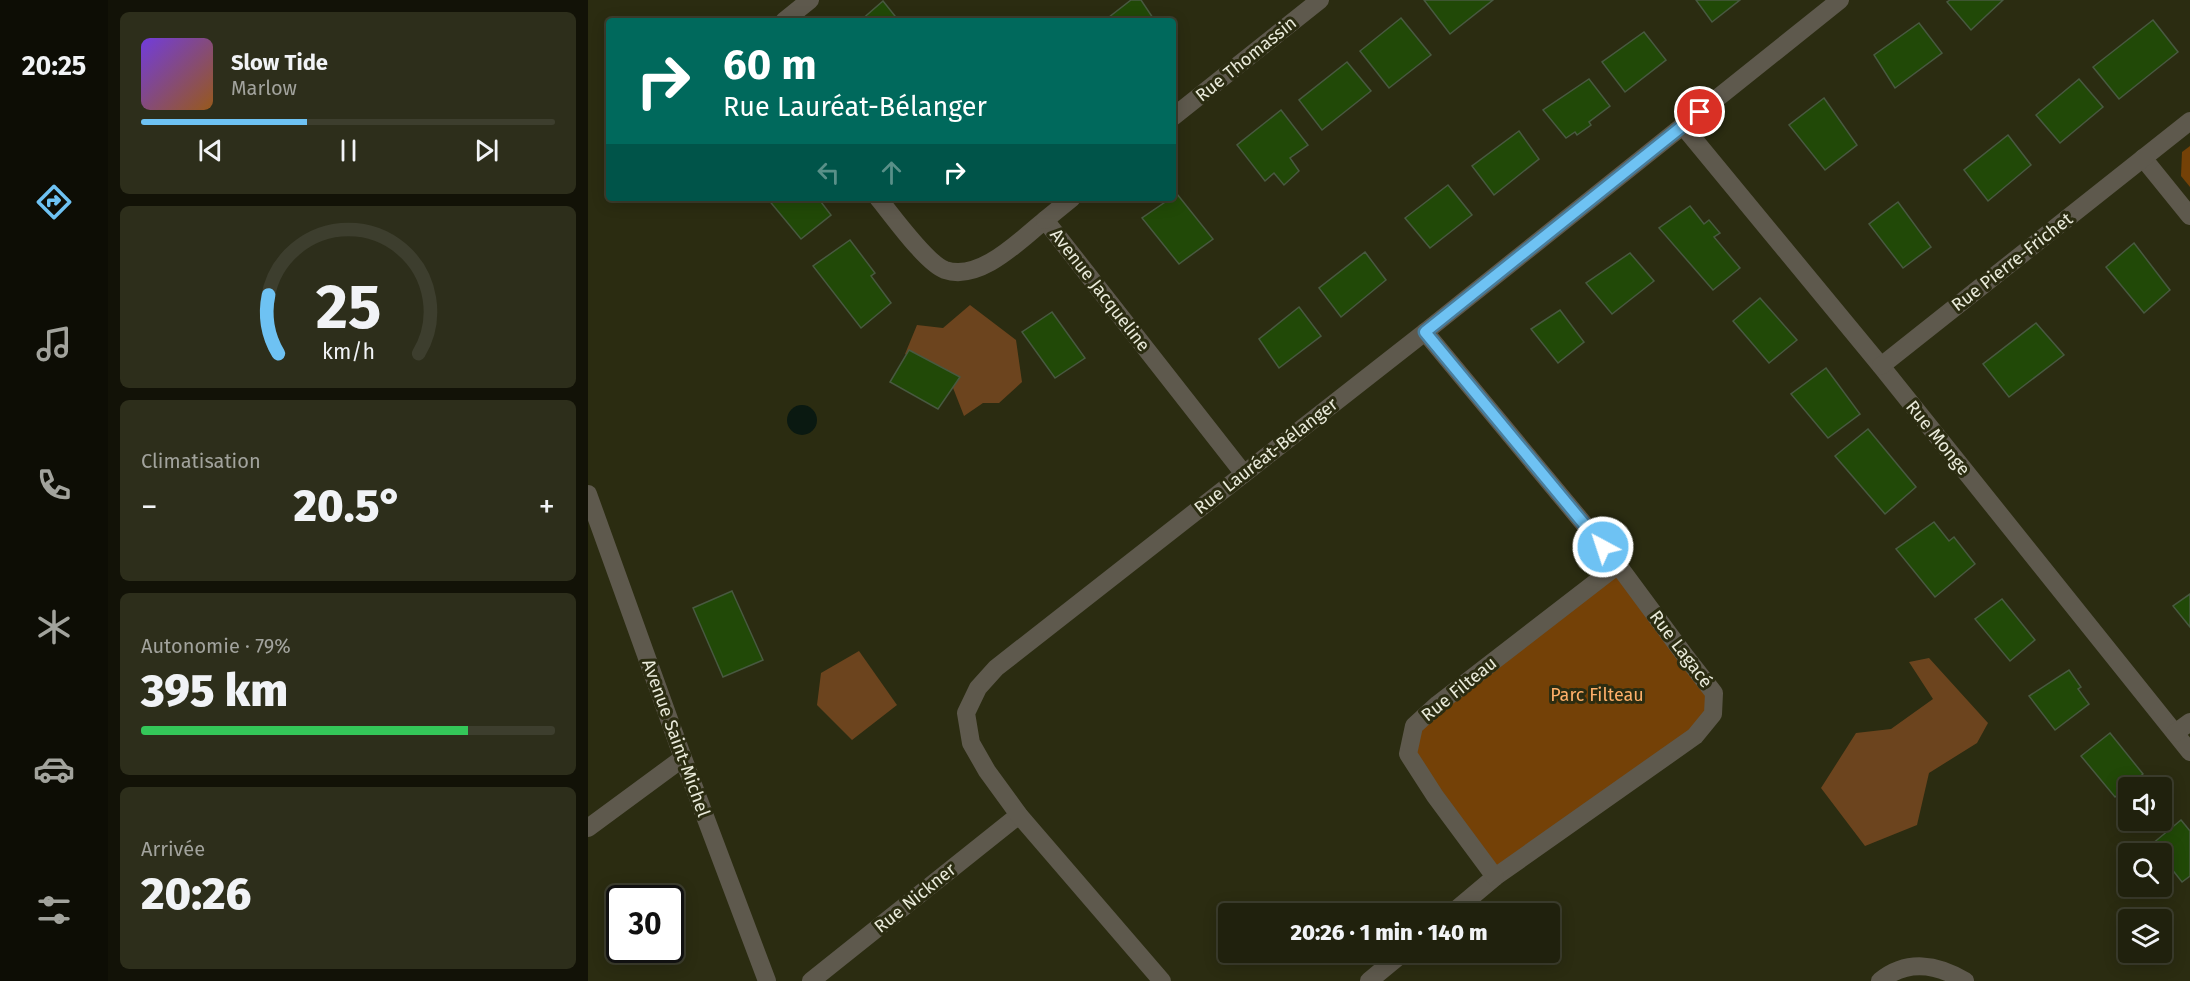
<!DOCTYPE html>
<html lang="fr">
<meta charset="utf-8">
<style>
:root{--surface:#20210d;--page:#2d2e1b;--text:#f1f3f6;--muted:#a2a39d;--line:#3d3e2e;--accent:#6ec2f3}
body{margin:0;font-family:"Fira Sans",sans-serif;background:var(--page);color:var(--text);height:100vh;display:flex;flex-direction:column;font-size:22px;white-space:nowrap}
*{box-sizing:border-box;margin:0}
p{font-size:20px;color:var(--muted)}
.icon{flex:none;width:33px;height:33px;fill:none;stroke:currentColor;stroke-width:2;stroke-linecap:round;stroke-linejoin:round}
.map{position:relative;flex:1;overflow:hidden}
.drawer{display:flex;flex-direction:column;gap:12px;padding:12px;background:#121207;width:480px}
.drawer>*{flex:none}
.hud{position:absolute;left:18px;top:18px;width:570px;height:183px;border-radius:6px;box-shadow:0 3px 15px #0003,0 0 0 2px var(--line);background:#00695c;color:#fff;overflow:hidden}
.buttons{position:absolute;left:1530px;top:777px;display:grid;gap:12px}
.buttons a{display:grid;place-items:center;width:54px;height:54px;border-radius:6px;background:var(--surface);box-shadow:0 3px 15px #0003,0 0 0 2px var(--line);font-size:30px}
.speed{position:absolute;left:18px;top:885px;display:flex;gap:12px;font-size:30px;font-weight:700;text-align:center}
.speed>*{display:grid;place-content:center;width:78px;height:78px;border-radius:50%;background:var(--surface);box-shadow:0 3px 15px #0003,0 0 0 2px var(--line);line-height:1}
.speed .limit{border:3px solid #111;border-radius:9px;background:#fff;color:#111}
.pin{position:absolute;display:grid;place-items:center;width:51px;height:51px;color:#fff;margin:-26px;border:3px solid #fff;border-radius:50%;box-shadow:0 2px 6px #0007}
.me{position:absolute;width:66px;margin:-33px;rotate:320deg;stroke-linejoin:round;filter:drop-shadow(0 0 4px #0008)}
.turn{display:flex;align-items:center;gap:21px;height:126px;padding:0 18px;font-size:27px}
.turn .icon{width:78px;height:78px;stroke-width:2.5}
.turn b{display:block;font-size:42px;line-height:51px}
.lanes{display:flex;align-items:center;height:57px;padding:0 18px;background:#0003;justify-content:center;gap:30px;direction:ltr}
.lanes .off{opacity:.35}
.big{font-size:45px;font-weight:800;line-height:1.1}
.drawer .card{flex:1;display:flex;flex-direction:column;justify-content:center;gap:9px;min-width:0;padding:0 21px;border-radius:9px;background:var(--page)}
.drawer .dial{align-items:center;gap:0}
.dial svg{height:156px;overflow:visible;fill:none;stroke:var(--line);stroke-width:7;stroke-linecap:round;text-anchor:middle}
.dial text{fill:var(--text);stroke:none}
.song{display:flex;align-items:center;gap:18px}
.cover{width:72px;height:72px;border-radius:9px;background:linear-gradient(135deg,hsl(260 70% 55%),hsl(30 70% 35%))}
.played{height:6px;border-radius:3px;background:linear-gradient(90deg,var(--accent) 40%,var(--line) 40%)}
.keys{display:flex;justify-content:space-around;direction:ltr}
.heat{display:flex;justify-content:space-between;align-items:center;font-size:33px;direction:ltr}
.charge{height:9px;border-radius:4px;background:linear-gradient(90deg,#34c759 79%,var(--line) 0)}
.trip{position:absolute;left:630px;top:903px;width:342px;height:60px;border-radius:6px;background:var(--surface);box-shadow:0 3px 15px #0003,0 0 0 2px var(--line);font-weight:800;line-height:60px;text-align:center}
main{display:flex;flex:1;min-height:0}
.dock{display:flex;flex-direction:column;width:108px;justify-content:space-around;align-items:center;background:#0d0d05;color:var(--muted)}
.dock .icon{width:42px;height:42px}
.dock .current{color:var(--accent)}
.dock b{font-size:27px;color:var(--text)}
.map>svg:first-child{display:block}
</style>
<main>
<nav class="dock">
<b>20:25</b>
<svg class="icon current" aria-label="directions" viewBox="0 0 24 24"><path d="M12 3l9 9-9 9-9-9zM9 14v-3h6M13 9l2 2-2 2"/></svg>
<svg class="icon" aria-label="music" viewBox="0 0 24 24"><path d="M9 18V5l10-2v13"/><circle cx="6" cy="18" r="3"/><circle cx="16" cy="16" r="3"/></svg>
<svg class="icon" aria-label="phone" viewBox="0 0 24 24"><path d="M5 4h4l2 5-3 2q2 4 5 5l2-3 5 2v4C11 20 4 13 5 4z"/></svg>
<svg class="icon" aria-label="climate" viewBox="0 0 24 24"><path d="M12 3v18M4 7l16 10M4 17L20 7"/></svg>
<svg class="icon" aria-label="car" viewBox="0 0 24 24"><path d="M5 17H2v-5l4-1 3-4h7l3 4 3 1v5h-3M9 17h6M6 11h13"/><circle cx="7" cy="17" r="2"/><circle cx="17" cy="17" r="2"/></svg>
<svg class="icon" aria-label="filters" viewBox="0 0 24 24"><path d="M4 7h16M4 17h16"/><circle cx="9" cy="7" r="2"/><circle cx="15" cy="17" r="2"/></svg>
</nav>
<section class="drawer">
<div class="card">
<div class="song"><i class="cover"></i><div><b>Slow Tide</b><p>Marlow</p></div></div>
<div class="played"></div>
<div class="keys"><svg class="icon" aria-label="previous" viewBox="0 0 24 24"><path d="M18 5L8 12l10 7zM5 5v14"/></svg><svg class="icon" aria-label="pause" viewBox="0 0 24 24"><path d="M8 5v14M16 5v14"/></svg><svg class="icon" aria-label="next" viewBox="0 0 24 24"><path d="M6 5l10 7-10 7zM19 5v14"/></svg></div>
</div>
<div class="card dial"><svg viewBox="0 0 100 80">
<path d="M14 69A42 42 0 1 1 86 69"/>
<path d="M14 69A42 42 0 0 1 9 39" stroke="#6ec2f3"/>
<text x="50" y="56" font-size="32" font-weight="700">25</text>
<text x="50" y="72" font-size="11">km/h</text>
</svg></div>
<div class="card"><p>Climatisation</p>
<div class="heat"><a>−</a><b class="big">20.5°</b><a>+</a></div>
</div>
<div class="card"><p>Autonomie · 79%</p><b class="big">395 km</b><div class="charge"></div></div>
<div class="card"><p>Arrivée</p><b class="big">20:26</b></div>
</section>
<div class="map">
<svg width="1602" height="981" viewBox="0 0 1602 981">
<rect width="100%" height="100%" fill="#2b2c11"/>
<g fill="#744107">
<path d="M1602,146V187L1593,176L1594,152Z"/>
<path d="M1030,565L1126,693L1125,714L907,877L820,754L826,726Z"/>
</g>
<g fill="#6c441e">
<path d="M382,305L428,340L434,382L411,403H395L376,416L360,375L317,354L329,325L355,328Z"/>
<path d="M271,651L309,705L264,740L229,705L233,673Z"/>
<path d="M1341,658L1400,723L1389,743L1341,773L1329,825L1277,846L1233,788L1268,733L1303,729L1345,699L1321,662Z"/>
</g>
<circle fill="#0a1911" cx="214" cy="420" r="15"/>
<g fill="#214907" stroke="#485940" stroke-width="1.5">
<path d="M543,0H553L567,21H516Z"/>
<path d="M836,0H905L862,34Z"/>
<path d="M1108,0H1152L1124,22Z"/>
<path d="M1362,0H1415L1383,30L1359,2Z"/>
<path d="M295,1L311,21H272Z"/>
<path d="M813,18L843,55L801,88L772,51Z"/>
<path d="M1565,20L1590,52L1531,99L1505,67Z"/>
<path d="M1331,23L1354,53L1307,88L1286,55Z"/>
<path d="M1056,32L1078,60L1037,92L1014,62Z"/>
<path d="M759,62L783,91L734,130L711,100Z"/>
<path d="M1001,79L1022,106L1001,122L1003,125L989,135L987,132L978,138L955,110Z"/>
<path d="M1491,79L1515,107L1472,143L1448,115Z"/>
<path d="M1236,98L1269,145L1237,170L1201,125Z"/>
<path d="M693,110L720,145L702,158L711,171L696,185L686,173L677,181L649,145Z"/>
<path d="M931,131L951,159L906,195L884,166Z"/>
<path d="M1420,135L1443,165L1400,201L1376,170Z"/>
<path d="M860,185L884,215L842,248L817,218Z"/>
<path d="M589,194L625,239L591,264L554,218Z"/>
<path d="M179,198H230L243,215L213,239Z"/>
<path d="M1310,202L1343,247L1315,268L1281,224Z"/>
<path d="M1102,206L1116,224L1121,220L1132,233L1126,237L1152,268L1125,290L1071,228Z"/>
<path d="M262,240L287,273L283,276L303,303L273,328L225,266Z"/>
<path d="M1546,243L1582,290L1556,313L1518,267Z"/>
<path d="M777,252L798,280L753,317L731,288Z"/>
<path d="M1042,253L1066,281L1024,314L998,283Z"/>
<path d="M1172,298L1209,340L1181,363L1145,321Z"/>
<path d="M711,307L733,336L691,368L671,339Z"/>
<path d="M972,310L996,342L970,363L943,329Z"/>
<path d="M464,312L497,358L467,378L434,332Z"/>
<path d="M1448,323L1476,355L1421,397L1395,364Z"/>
<path d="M321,350L372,377L350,409L302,382Z"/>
<path d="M1238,368L1272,414L1240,438L1203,394Z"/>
<path d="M1280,429L1328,487L1297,514L1247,456Z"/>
<path d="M1346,522L1361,541L1366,537L1387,564L1347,597L1308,549Z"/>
<path d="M144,591L175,660L135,677L105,608Z"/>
<path d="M1602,594V627L1585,606Z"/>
<path d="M1414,599L1447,640L1422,661L1387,619Z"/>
<path d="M1481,670L1493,687L1490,689L1501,704L1467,730L1441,696Z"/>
<path d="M1522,733L1555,774L1527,797L1493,756Z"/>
<path d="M1593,820L1602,831V876L1594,882L1564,844Z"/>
</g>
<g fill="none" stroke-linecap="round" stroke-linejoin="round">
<path stroke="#5e594d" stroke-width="18" d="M0,828L95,758"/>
<g stroke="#5e594d" stroke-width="18">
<path d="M196,21L222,0"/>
<path d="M585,117L732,0"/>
<path d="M1095,126L1293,366L1602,752"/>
<path d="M1555,158L1602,216"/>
<path d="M290,198C304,215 338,263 357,270C392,282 431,241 457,220L656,474"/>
<path d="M457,220L484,198"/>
<path d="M837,332L1030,565L1098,657L1126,693L1125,714L1107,736L907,877L863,914"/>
<path d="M1293,366L1602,121"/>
<path d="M0,494L95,758L179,981"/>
<path d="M1587,733L1602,722"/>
<path d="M907,877L847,796L820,754L826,726L850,704L1030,565"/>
<path d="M223,981L431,815"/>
<path d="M574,981L431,815L399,771L383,743L378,713L390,688L408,668L837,332L1252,0"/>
<path d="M781,981L816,952"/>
<path d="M1292,981C1319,959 1349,964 1377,981"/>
</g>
</g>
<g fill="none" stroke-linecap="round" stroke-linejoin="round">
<defs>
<path id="route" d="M1015,547L837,332L1112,112"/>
</defs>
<use href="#route" stroke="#487e9e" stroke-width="15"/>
<use href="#route" stroke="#6ec2f3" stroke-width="10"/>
</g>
<g text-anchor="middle" stroke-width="6" stroke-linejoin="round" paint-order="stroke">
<g font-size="18" fill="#e9eada" stroke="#2b2c11">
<text transform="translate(658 59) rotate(-39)" y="6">Rue Thomassin</text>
<text transform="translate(1424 262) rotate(-38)" y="6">Rue Pierre-Frichet</text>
<text transform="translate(512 290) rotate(52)" y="6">Avenue Jacqueline</text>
<text transform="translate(1350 438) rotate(51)" y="6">Rue Monge</text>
<text transform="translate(678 456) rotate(-38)" y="6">Rue Lauréat-Bélanger</text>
<text transform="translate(1093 649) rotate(53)" y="6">Rue Lagacé</text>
<text transform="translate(871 689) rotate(-39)" y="6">Rue Filteau</text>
<text transform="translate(88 738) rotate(70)" y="6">Avenue Saint-Michel</text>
<text transform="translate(327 898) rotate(-39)" y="6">Rue Nickner</text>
</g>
<g font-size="18" fill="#ffb06a" stroke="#2b2c11">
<text x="1009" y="701">Parc Filteau</text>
</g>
</g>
</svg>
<div class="buttons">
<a><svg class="icon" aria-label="sound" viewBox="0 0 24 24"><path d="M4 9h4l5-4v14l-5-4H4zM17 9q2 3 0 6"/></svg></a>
<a><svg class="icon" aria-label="search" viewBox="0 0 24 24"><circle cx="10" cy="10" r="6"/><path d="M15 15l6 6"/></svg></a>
<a><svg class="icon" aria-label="layers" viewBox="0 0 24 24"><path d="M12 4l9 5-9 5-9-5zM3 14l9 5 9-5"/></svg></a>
</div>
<div class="speed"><div class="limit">30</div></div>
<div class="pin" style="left:1112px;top:112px;background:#d93025"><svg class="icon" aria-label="arrive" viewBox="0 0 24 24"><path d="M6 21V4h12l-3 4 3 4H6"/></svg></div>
<svg class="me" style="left:1015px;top:547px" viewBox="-20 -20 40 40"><circle r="17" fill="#6ec2f3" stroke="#fff" stroke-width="3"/><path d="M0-11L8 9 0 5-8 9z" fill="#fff"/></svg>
<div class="trip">20:26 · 1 min · 140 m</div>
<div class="hud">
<div class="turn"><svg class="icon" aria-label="right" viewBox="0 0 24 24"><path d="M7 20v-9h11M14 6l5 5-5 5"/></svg><div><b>60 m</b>Rue Lauréat-Bélanger</div></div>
<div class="lanes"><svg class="icon off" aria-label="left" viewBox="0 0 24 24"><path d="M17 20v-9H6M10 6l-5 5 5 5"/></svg><svg class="icon off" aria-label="ahead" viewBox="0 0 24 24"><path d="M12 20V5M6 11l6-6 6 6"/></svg><svg class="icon" aria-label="right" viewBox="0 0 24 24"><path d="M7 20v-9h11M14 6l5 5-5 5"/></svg></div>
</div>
</div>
</main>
